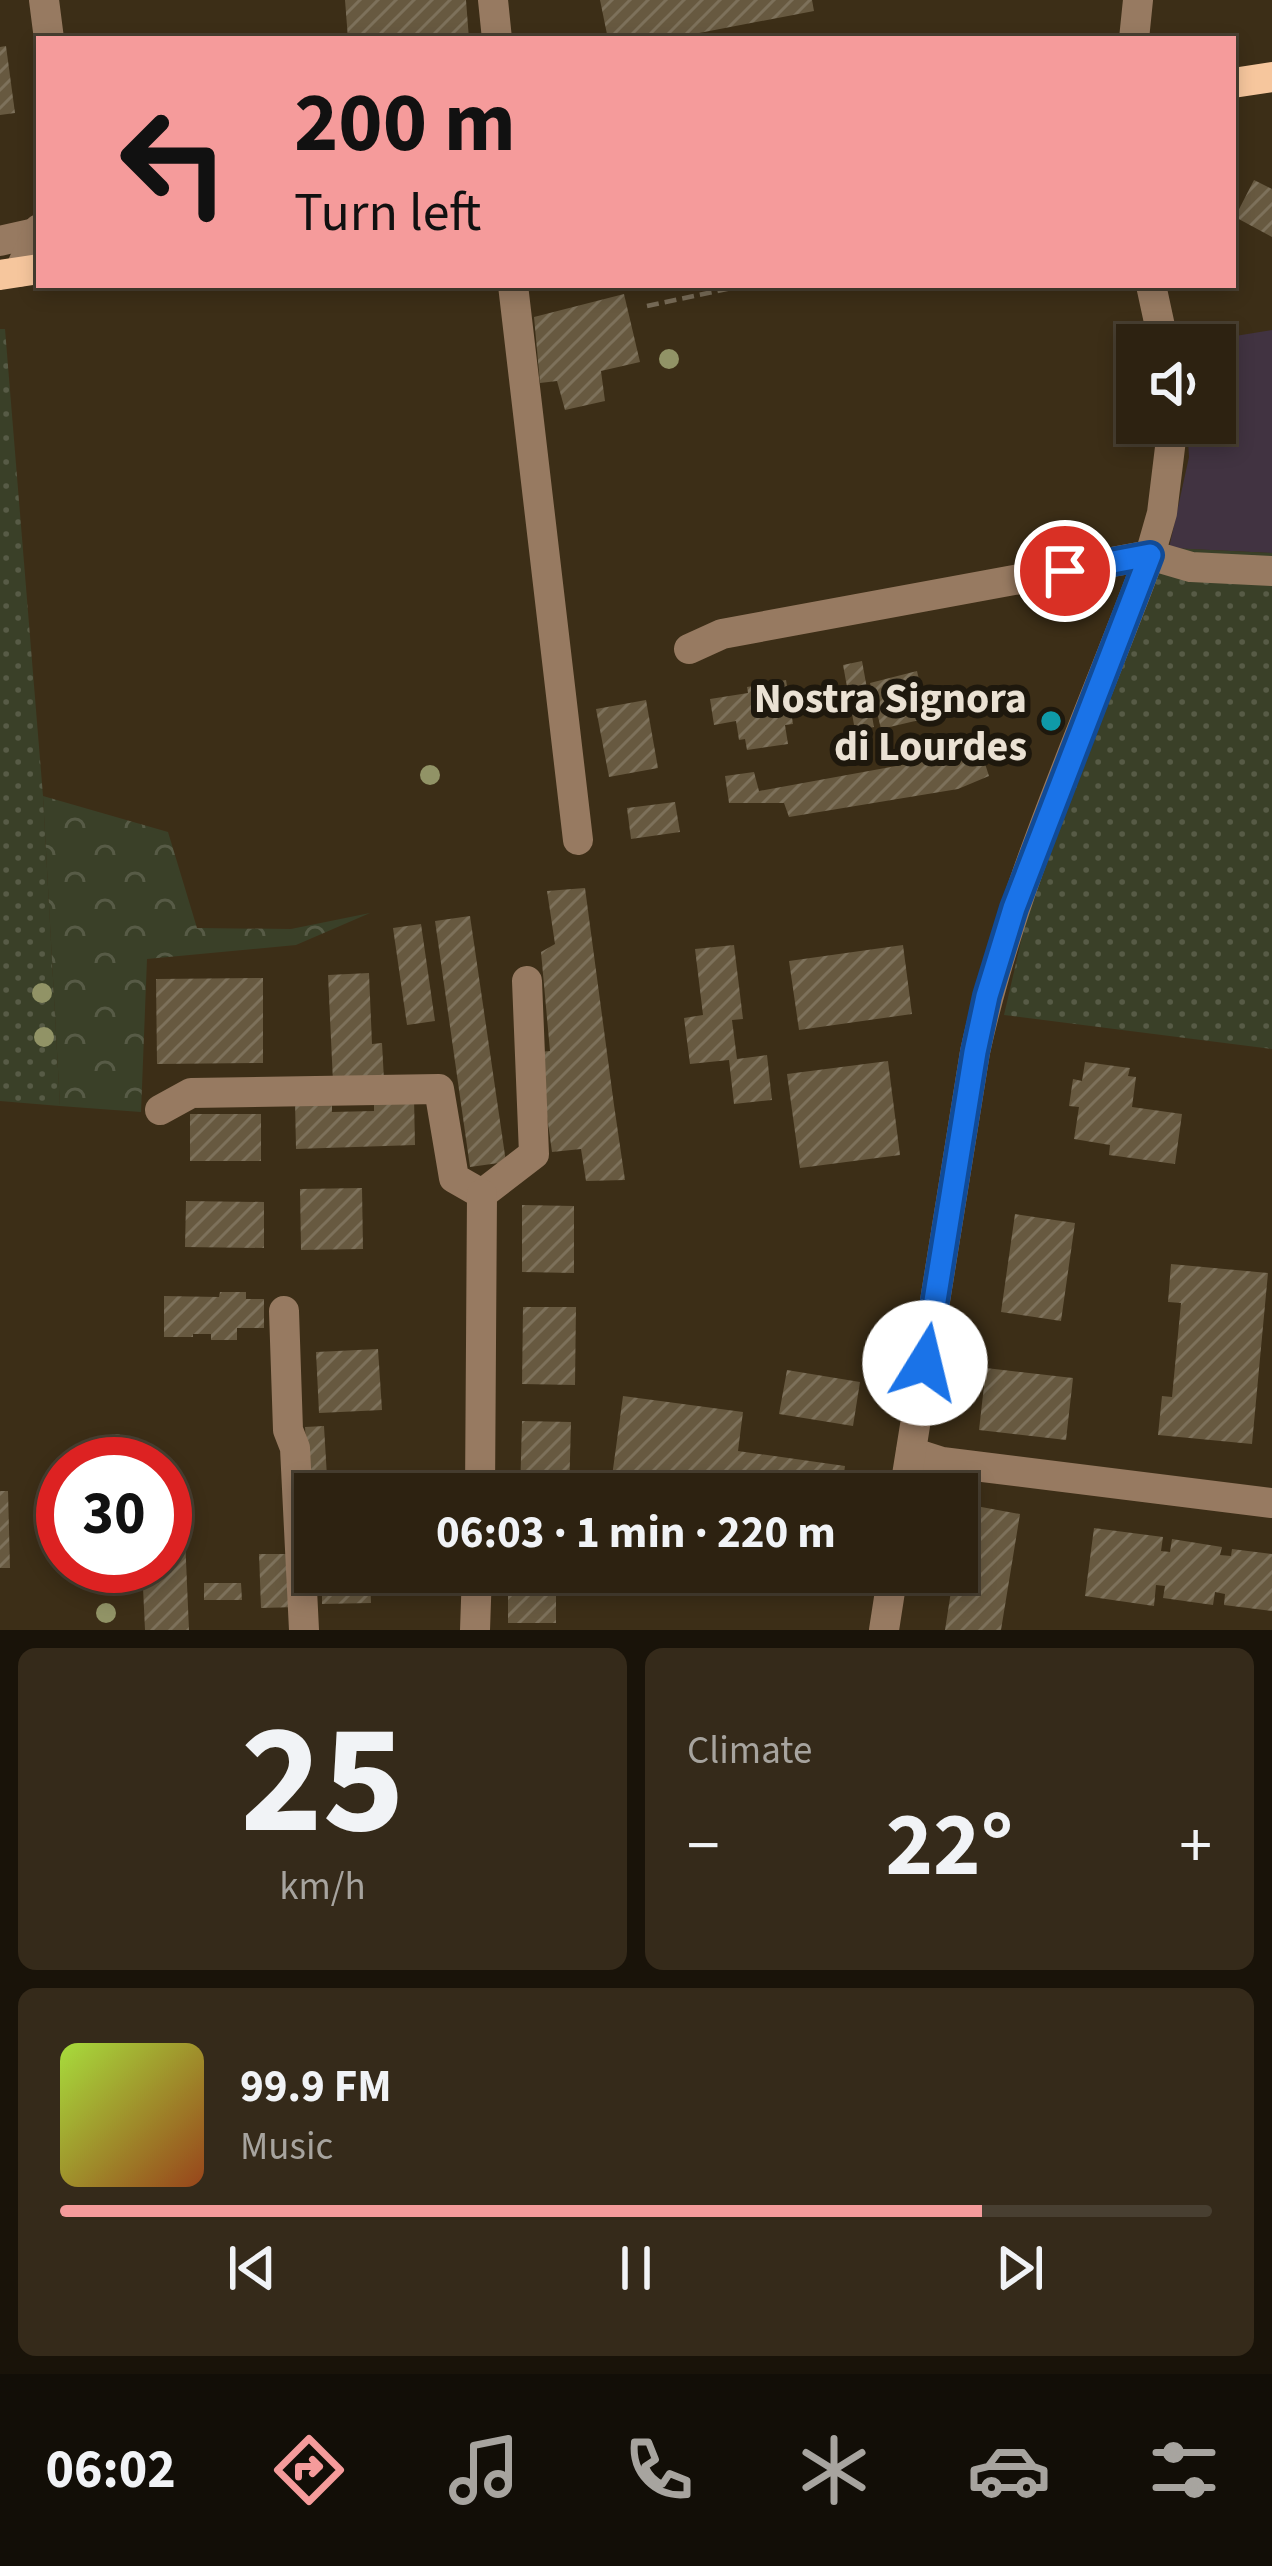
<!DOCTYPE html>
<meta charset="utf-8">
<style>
:root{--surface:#2d2211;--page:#352a1a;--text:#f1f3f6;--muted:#a7a49f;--line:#483f31;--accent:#f59b9b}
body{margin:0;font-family:"Source Sans 3",sans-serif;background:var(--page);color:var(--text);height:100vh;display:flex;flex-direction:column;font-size:45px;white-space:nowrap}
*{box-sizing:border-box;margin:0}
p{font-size:39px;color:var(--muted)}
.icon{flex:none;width:66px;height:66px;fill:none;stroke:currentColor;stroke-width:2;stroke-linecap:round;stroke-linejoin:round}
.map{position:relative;height:1630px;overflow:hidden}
.drawer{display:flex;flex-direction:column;gap:18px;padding:18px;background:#191309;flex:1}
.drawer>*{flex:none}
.hud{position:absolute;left:36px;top:36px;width:1200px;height:252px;border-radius:0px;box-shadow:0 6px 18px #0003,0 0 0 3px var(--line);background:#f59b9b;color:#111;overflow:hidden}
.controls{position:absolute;left:1116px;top:324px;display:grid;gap:24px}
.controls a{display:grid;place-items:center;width:120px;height:120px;border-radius:0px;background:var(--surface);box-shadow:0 6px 18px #0003,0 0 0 3px var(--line);font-size:60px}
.speed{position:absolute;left:36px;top:1437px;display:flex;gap:24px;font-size:60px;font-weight:700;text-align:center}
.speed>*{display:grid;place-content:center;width:156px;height:156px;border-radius:50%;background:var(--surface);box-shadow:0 6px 18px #0003,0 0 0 3px var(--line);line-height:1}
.speed .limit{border:18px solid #d22;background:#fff;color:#111}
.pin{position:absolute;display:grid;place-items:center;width:102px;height:102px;color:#fff;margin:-51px;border:6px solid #fff;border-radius:50%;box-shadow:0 3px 12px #0007}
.me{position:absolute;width:132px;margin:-66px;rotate:9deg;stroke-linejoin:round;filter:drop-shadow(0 0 9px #0008)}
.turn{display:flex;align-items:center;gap:42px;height:252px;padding:0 60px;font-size:54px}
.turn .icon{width:156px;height:156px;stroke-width:2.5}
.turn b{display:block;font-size:84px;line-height:102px}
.big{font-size:90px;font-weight:700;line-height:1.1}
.drawer .card{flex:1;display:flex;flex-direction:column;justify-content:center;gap:18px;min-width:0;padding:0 42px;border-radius:18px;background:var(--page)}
.drawer .dial{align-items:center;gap:0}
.dial b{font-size:156px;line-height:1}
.song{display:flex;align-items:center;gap:36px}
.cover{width:144px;height:144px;border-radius:18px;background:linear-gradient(135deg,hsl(80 70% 55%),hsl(20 70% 35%))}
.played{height:12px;border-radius:6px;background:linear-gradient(90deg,var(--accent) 80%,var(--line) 80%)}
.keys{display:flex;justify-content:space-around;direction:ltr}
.heat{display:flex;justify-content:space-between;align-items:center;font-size:66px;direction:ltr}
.drawer .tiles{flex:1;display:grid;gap:18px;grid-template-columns:1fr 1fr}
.card:last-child{grid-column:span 2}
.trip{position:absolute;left:294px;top:1473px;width:684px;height:120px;border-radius:0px;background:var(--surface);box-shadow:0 6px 18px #0003,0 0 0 3px var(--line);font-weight:700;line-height:120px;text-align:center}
.tabs{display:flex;height:192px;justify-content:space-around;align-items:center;background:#120e07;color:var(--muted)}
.tabs .icon{width:84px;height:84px}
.tabs .on{color:var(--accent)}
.tabs b{font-size:54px;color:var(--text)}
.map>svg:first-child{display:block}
</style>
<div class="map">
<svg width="1272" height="1630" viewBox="0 0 1272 1630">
<defs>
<pattern id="grass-dots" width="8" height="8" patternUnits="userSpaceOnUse" patternTransform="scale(3)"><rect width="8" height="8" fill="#3a4028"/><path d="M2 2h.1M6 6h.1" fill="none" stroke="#575b46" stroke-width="1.8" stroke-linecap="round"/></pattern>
<pattern id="forest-crowns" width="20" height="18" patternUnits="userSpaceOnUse" patternTransform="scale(3)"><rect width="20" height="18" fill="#3a4028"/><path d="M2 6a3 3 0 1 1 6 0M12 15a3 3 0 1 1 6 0" fill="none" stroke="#575b46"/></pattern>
<pattern id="building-hatch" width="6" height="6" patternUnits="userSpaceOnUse" patternTransform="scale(3)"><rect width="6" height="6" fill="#675940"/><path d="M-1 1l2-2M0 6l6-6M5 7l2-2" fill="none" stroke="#7d715b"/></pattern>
</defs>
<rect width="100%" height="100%" fill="#3c2e17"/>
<path fill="#413341" d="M1272,330V553L1169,548L1189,457L1187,423H1215V345H1180Z"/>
<g fill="url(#grass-dots)">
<path d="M0,329H5L43,796L60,1106L0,1101Z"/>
<path d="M1169,548L1272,553V1049L1004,1015L1027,915L1096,723Z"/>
</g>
<path fill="url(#forest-crowns)" d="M43,796L168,832L197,928L291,929L370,913L296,945L147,959L141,1112L60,1106Z"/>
<g fill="url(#building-hatch)">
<path d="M345,0H466L469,39H348Z"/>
<path d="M600,0H812L814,11L668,39H608Z"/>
<path d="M6,46L15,113L0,115V47Z"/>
<path d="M1254,180L1272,189V237L1235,217Z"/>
<path d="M624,294L640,362L601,371L605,401L565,410L557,381L540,383L534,317Z"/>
<path d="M862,661L874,727L855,730L843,665Z"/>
<path d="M917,671L928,718L881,729L870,683Z"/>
<path d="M786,680L793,724L785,725L788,744L747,750L745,739L739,740L736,721L714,725L710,699L748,693L747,687Z"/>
<path d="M646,700L658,768L609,777L596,709Z"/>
<path d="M979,745L989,776L958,789L789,817L784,803H729L725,776L754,772L759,791L951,756Z"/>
<path d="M675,802L680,832L631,839L627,808Z"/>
<path d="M585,888L614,1105L625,1180L586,1181L581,1149L552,1152L538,1052L550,1051L541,952L555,944L547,891Z"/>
<path d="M470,916L506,1162L470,1167L435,921Z"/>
<path d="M421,924L435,1021L407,1025L393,928Z"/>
<path d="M734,945L743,1019L732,1020L737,1059L767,1055L772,1100L734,1104L729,1060L690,1064L684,1018L703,1015L695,949Z"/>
<path d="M903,945L912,1014L799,1030L789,961Z"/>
<path d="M369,973L372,1044L382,1043L384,1080L333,1082L328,975Z"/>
<path d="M263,978V1063L157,1064L156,979Z"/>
<path d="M888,1061L900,1155L800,1168L787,1074Z"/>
<path d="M1085,1062L1130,1068L1128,1076L1136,1077L1132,1107L1182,1114L1175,1164L1109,1155L1110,1145L1074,1139L1079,1107L1069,1106L1073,1079L1082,1081Z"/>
<path d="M414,1098L415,1145L296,1149L295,1101L332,1100V1112L374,1111V1099Z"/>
<rect x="190" y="1114" width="71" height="47"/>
<path d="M362,1188L363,1249L301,1250L300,1189Z"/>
<path d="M186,1201L264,1202V1248L185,1247Z"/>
<path d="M522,1205L574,1206V1273L522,1272Z"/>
<path d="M1015,1214L1075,1223L1061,1321L1001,1312Z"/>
<path d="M1171,1264L1268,1273L1252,1444L1158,1435L1162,1396L1172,1397L1181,1303L1168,1302Z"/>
<path d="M220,1292H246V1299H264V1328H237V1340H211V1334H193V1337H164V1296L219,1297Z"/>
<path d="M523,1307H576L575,1385L522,1384Z"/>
<path d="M378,1349L382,1410L319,1413L316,1352Z"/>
<path d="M986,1368L1073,1378L1066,1440L979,1430Z"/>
<path d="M787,1370L860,1382L853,1426L779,1414Z"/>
<path d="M623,1396L743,1412L738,1451L845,1466L841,1494H634L610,1491Z"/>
<path d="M522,1421L571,1422L569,1494H520Z"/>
<path d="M324,1426L328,1494H315V1529H311L305,1427Z"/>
<path d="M0,1491H8L10,1568H0Z"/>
<path d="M965,1504L1020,1514L1001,1630H945L954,1572H957Z"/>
<path d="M184,1514L189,1630H145L142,1566H165V1515Z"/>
<path d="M1094,1528L1163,1537L1161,1551L1170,1552L1172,1539L1222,1547L1220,1555L1231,1556L1232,1549L1272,1554V1611L1224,1605L1225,1594L1215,1592L1213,1605L1163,1598L1165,1586L1156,1585L1154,1606L1085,1596Z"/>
<path d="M259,1554H296L298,1607L261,1608Z"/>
<path d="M322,1572H370L371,1603L322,1604Z"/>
<rect x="508" y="1572" width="48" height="51"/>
<path d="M204,1583H241L242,1600H204Z"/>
</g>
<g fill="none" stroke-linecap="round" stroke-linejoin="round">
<path stroke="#776b57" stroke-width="4.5" stroke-dasharray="12 6" stroke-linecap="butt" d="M647,306L746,285"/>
<g stroke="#977a61" stroke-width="30">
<path d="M44,0L49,39"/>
<path d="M493,0L497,39"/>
<path d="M1134,39L1138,0"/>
<path d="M0,241L39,232"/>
<path d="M19,272L39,229"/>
<path d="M513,285L578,840"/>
<path d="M1151,285L1164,345"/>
<path d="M689,649L722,634L1150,555L1191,567L1272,571"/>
<path d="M160,1110L191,1093L439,1089L454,1178L482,1194L534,1154L527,981"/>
<path d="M284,1311L288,1430L295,1448L304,1630"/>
<path d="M911,1452L942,1462L1272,1503"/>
<path d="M480,1494L482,1194"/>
<path d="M904,1494L975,1052C1013,880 1089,720 1150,555L1162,513L1173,423"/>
<path d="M475,1630L477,1572"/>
<path d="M884,1630L893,1572"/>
</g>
<g stroke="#f6c69d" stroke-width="30">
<path d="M1233,83L1272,77"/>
<path d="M0,275L39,269"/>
</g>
</g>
<g fill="#919366">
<circle cx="669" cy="359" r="10"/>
<circle cx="430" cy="775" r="10"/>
<circle cx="42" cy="993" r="10"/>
<circle cx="44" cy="1037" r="10"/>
<circle cx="116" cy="1444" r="10"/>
<circle cx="106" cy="1613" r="10"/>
</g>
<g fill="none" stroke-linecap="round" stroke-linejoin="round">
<defs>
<path id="route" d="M925,1363L975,1052L987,996L1014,908L1150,555L1065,571"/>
</defs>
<use href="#route" stroke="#114b97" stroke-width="30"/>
<use href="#route" stroke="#1a73e8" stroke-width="21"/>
</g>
<circle fill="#0f9aa8" stroke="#1e180d" stroke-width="4.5" cx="1051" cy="721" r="12"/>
<g text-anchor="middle" stroke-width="12" stroke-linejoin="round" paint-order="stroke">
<g font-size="42" font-weight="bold" fill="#eae1d3" stroke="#1e180d" text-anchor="end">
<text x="1027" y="712">Nostra Signora<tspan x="1027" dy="48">di Lourdes</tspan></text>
</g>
</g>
</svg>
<div class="controls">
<a><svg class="icon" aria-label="sound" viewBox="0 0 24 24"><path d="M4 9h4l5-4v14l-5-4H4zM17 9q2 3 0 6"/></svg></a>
</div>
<div class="speed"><div class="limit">30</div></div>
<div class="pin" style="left:1065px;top:571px;background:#d93025"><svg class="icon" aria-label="arrive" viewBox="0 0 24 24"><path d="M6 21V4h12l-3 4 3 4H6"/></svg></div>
<svg class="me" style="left:925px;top:1363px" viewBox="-20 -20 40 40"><circle r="19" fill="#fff"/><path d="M0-13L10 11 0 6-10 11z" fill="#1a73e8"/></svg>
<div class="trip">06:03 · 1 min · 220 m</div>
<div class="hud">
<div class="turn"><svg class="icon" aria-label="left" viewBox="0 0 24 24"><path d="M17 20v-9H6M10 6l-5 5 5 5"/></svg><div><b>200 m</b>Turn left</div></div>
</div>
</div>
<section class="drawer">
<div class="tiles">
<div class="card dial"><b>25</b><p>km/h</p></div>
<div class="card"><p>Climate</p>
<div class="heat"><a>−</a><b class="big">22°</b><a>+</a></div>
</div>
<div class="card">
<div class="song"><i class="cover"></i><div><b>99.9 FM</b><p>Music</p></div></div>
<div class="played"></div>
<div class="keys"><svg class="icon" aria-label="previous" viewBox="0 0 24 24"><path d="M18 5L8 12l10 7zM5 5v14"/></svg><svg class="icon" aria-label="pause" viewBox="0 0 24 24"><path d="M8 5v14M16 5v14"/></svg><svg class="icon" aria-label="next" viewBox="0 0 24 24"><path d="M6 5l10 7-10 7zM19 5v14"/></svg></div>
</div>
</div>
</section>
<nav class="tabs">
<b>06:02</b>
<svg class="icon on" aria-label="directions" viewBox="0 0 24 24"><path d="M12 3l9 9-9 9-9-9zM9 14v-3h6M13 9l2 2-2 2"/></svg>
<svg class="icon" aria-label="music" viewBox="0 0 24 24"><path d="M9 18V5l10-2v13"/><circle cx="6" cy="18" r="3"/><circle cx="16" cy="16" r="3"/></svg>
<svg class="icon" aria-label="phone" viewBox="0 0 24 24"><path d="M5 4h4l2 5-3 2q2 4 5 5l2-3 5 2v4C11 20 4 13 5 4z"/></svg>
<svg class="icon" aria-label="climate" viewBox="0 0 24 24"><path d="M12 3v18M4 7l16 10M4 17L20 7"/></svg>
<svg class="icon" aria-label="car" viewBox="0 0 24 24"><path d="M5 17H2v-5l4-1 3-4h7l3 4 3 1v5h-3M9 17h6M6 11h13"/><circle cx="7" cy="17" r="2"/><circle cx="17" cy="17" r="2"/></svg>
<svg class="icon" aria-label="filters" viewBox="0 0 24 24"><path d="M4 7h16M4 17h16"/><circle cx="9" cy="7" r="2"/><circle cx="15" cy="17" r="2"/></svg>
</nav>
